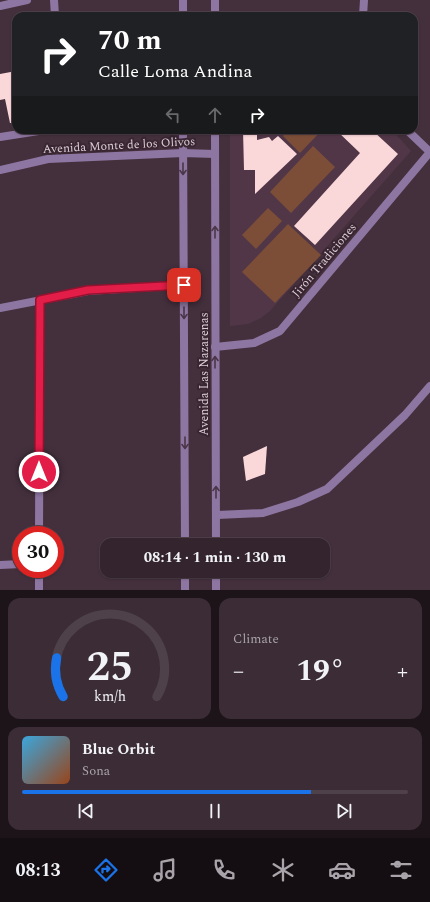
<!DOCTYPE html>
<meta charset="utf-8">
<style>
:root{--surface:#33242e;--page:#3b2c36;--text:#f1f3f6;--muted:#a9a4aa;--line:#4e414a;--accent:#1a73e8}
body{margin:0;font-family:Spectral,serif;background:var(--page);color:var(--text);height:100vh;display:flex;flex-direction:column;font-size:15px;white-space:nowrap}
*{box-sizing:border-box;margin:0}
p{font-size:13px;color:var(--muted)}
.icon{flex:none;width:22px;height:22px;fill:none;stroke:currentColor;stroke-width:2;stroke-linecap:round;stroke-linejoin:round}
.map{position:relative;height:590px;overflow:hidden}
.sheet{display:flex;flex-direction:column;gap:8px;padding:8px;background:#1c1419;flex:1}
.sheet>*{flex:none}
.top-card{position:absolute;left:12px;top:12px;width:406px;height:122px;border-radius:12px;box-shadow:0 1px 3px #0004,0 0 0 1px var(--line);background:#202124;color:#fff;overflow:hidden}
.speed{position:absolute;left:12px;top:526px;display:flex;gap:8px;font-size:20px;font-weight:700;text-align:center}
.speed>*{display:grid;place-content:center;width:52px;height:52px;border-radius:50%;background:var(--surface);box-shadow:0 1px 3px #0004,0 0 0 1px var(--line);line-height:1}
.speed .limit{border:6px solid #d22;background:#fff;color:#111}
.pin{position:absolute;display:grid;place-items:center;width:34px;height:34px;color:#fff;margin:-17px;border-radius:8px;box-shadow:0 2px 6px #0006}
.me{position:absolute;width:44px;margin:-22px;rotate:0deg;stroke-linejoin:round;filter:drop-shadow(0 0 3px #0008)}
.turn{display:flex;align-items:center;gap:14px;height:84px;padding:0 20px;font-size:18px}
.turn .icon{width:52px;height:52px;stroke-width:2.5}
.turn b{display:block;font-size:28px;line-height:34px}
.lanes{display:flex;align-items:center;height:38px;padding:0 20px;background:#0003;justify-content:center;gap:20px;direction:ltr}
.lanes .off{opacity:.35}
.big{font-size:30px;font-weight:700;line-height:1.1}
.sheet .card{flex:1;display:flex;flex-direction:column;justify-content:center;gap:6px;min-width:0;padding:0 14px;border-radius:12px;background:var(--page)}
.sheet .dial{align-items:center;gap:0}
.dial svg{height:104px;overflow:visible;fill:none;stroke:var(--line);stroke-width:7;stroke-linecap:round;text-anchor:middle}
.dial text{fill:var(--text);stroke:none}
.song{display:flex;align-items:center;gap:12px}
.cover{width:48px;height:48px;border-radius:6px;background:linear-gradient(135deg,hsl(200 70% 55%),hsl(20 70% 35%))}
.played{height:4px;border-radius:2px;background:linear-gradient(90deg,var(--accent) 75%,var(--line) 75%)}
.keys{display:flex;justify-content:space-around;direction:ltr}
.heat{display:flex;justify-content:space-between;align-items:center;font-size:22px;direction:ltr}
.sheet .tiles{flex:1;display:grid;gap:8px;grid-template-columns:1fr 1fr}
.card:last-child{grid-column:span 2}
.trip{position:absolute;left:100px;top:538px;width:230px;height:40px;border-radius:12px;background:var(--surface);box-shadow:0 1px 3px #0004,0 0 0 1px var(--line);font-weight:700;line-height:40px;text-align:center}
.tabs{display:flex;height:64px;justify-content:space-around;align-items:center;background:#140e12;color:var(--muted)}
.tabs .icon{width:28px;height:28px}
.tabs .selected{color:var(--accent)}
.tabs b{font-size:18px;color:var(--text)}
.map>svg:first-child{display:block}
</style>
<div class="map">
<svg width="430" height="590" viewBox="0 0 430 590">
<rect width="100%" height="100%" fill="#44303d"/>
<path fill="#513647" d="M230,130H392L411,151L270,311L261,318L248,324L230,326Z"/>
<g fill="#7c4e38">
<path d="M289,130H322L300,153L283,136Z"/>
<path d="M313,146L335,167L291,213L270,192Z"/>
<path d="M268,208L282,221L256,249L242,235Z"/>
<path d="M288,224L321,255L275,303L242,272Z"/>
</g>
<g fill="#fad7d9">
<path d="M16,71V123H10L5,99L0,100V74Z"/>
<path d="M243,130H257V140L269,137L272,141L278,136L297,154L255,194V170H244Z"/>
<path d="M336,130H372L398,154L315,245L294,226L360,153Z"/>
<path d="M267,446L265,474L246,481L243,457Z"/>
</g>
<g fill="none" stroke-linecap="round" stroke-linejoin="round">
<g stroke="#8e76a2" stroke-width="8">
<path d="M54,0L55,16"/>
<path d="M0,6L27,0"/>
<path d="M363,16L364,0"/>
<path d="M0,308L88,291L184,285"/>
<path d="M215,347L254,343L280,331L430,152L407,130"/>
<path d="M217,515L263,513L298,502L327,489L405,415L430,386"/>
<path d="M39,535L40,300"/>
<path d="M0,565L21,564"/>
<path d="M39,590V569"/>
</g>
<g stroke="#8e76a2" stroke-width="8">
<path d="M183,0V16"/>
<path d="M215,16V0"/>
<path d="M183,130L185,545"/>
<path d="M215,130L216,545"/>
<path d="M0,137L45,130"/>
<path d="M0,170L48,159L183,153L215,154"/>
<path d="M185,571V590"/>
<path d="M216,590V571"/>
</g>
</g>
<defs><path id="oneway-shaft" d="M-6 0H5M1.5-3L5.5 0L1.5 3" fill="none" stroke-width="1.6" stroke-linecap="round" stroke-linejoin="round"/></defs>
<g stroke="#4a3648">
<use href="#oneway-shaft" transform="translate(183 169) rotate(90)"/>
<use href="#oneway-shaft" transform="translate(215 232) rotate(-90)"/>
<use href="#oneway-shaft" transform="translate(184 313) rotate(90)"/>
<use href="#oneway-shaft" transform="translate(215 362) rotate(-90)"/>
<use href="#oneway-shaft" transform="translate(185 443) rotate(90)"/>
<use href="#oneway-shaft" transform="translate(216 492) rotate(-90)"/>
</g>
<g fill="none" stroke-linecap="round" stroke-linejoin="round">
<defs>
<path id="route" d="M39,472L40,300L88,290L184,285"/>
</defs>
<use href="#route" stroke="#92132f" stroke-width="10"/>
<use href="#route" stroke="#e11d48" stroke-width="7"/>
</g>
<g text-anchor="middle" stroke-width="4" stroke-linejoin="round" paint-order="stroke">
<g font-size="12" fill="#dcced6" stroke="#392632">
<text transform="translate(119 145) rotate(-3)" y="4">Avenida Monte de los Olivos</text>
<text transform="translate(324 260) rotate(-50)" y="4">Jirón Tradiciones</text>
<text transform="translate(204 374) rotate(-90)" y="4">Avenida Las Nazarenas</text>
</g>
</g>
</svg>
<div class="speed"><div class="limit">30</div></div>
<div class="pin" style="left:184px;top:285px;background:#d93025"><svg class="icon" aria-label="arrive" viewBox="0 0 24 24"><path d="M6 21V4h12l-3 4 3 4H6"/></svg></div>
<svg class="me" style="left:39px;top:472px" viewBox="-20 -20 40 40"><circle r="17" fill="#e11d48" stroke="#fff" stroke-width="3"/><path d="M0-11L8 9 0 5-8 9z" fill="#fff"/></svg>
<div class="trip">08:14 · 1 min · 130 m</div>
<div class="top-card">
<div class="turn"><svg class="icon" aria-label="right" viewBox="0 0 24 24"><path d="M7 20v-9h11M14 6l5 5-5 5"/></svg><div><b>70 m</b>Calle Loma Andina</div></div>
<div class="lanes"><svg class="icon off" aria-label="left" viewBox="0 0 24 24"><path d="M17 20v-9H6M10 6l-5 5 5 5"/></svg><svg class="icon off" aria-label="ahead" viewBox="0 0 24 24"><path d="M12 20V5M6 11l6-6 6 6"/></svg><svg class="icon" aria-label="right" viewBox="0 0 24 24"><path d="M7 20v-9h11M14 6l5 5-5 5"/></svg></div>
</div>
</div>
<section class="sheet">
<div class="tiles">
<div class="card dial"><svg viewBox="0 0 100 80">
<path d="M14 69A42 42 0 1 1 86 69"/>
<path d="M14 69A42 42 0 0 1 9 39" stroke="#1a73e8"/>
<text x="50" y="56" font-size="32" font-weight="700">25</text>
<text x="50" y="72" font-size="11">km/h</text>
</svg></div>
<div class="card"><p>Climate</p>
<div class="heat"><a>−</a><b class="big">19°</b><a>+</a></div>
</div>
<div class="card">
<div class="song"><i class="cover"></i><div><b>Blue Orbit</b><p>Sona</p></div></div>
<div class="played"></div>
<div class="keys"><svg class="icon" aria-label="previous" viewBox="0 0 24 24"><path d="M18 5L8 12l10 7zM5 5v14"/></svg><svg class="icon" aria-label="pause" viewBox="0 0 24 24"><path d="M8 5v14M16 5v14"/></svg><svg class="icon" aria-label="next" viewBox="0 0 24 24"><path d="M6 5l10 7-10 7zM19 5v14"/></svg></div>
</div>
</div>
</section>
<nav class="tabs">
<b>08:13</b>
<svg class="icon selected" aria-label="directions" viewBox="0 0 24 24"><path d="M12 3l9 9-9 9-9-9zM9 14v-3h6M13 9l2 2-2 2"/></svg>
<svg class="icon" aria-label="music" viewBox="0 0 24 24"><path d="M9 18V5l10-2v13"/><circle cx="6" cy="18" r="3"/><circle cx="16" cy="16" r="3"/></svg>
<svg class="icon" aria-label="phone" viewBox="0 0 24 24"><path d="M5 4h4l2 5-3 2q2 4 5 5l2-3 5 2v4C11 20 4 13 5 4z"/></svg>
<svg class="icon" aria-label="climate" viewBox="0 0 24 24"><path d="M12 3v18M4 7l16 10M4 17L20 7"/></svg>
<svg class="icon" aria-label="car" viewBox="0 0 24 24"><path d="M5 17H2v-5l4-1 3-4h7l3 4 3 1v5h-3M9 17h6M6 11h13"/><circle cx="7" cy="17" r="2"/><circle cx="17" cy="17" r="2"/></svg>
<svg class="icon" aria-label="filters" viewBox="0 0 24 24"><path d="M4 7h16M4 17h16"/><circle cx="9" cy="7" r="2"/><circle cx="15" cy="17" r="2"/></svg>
</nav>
